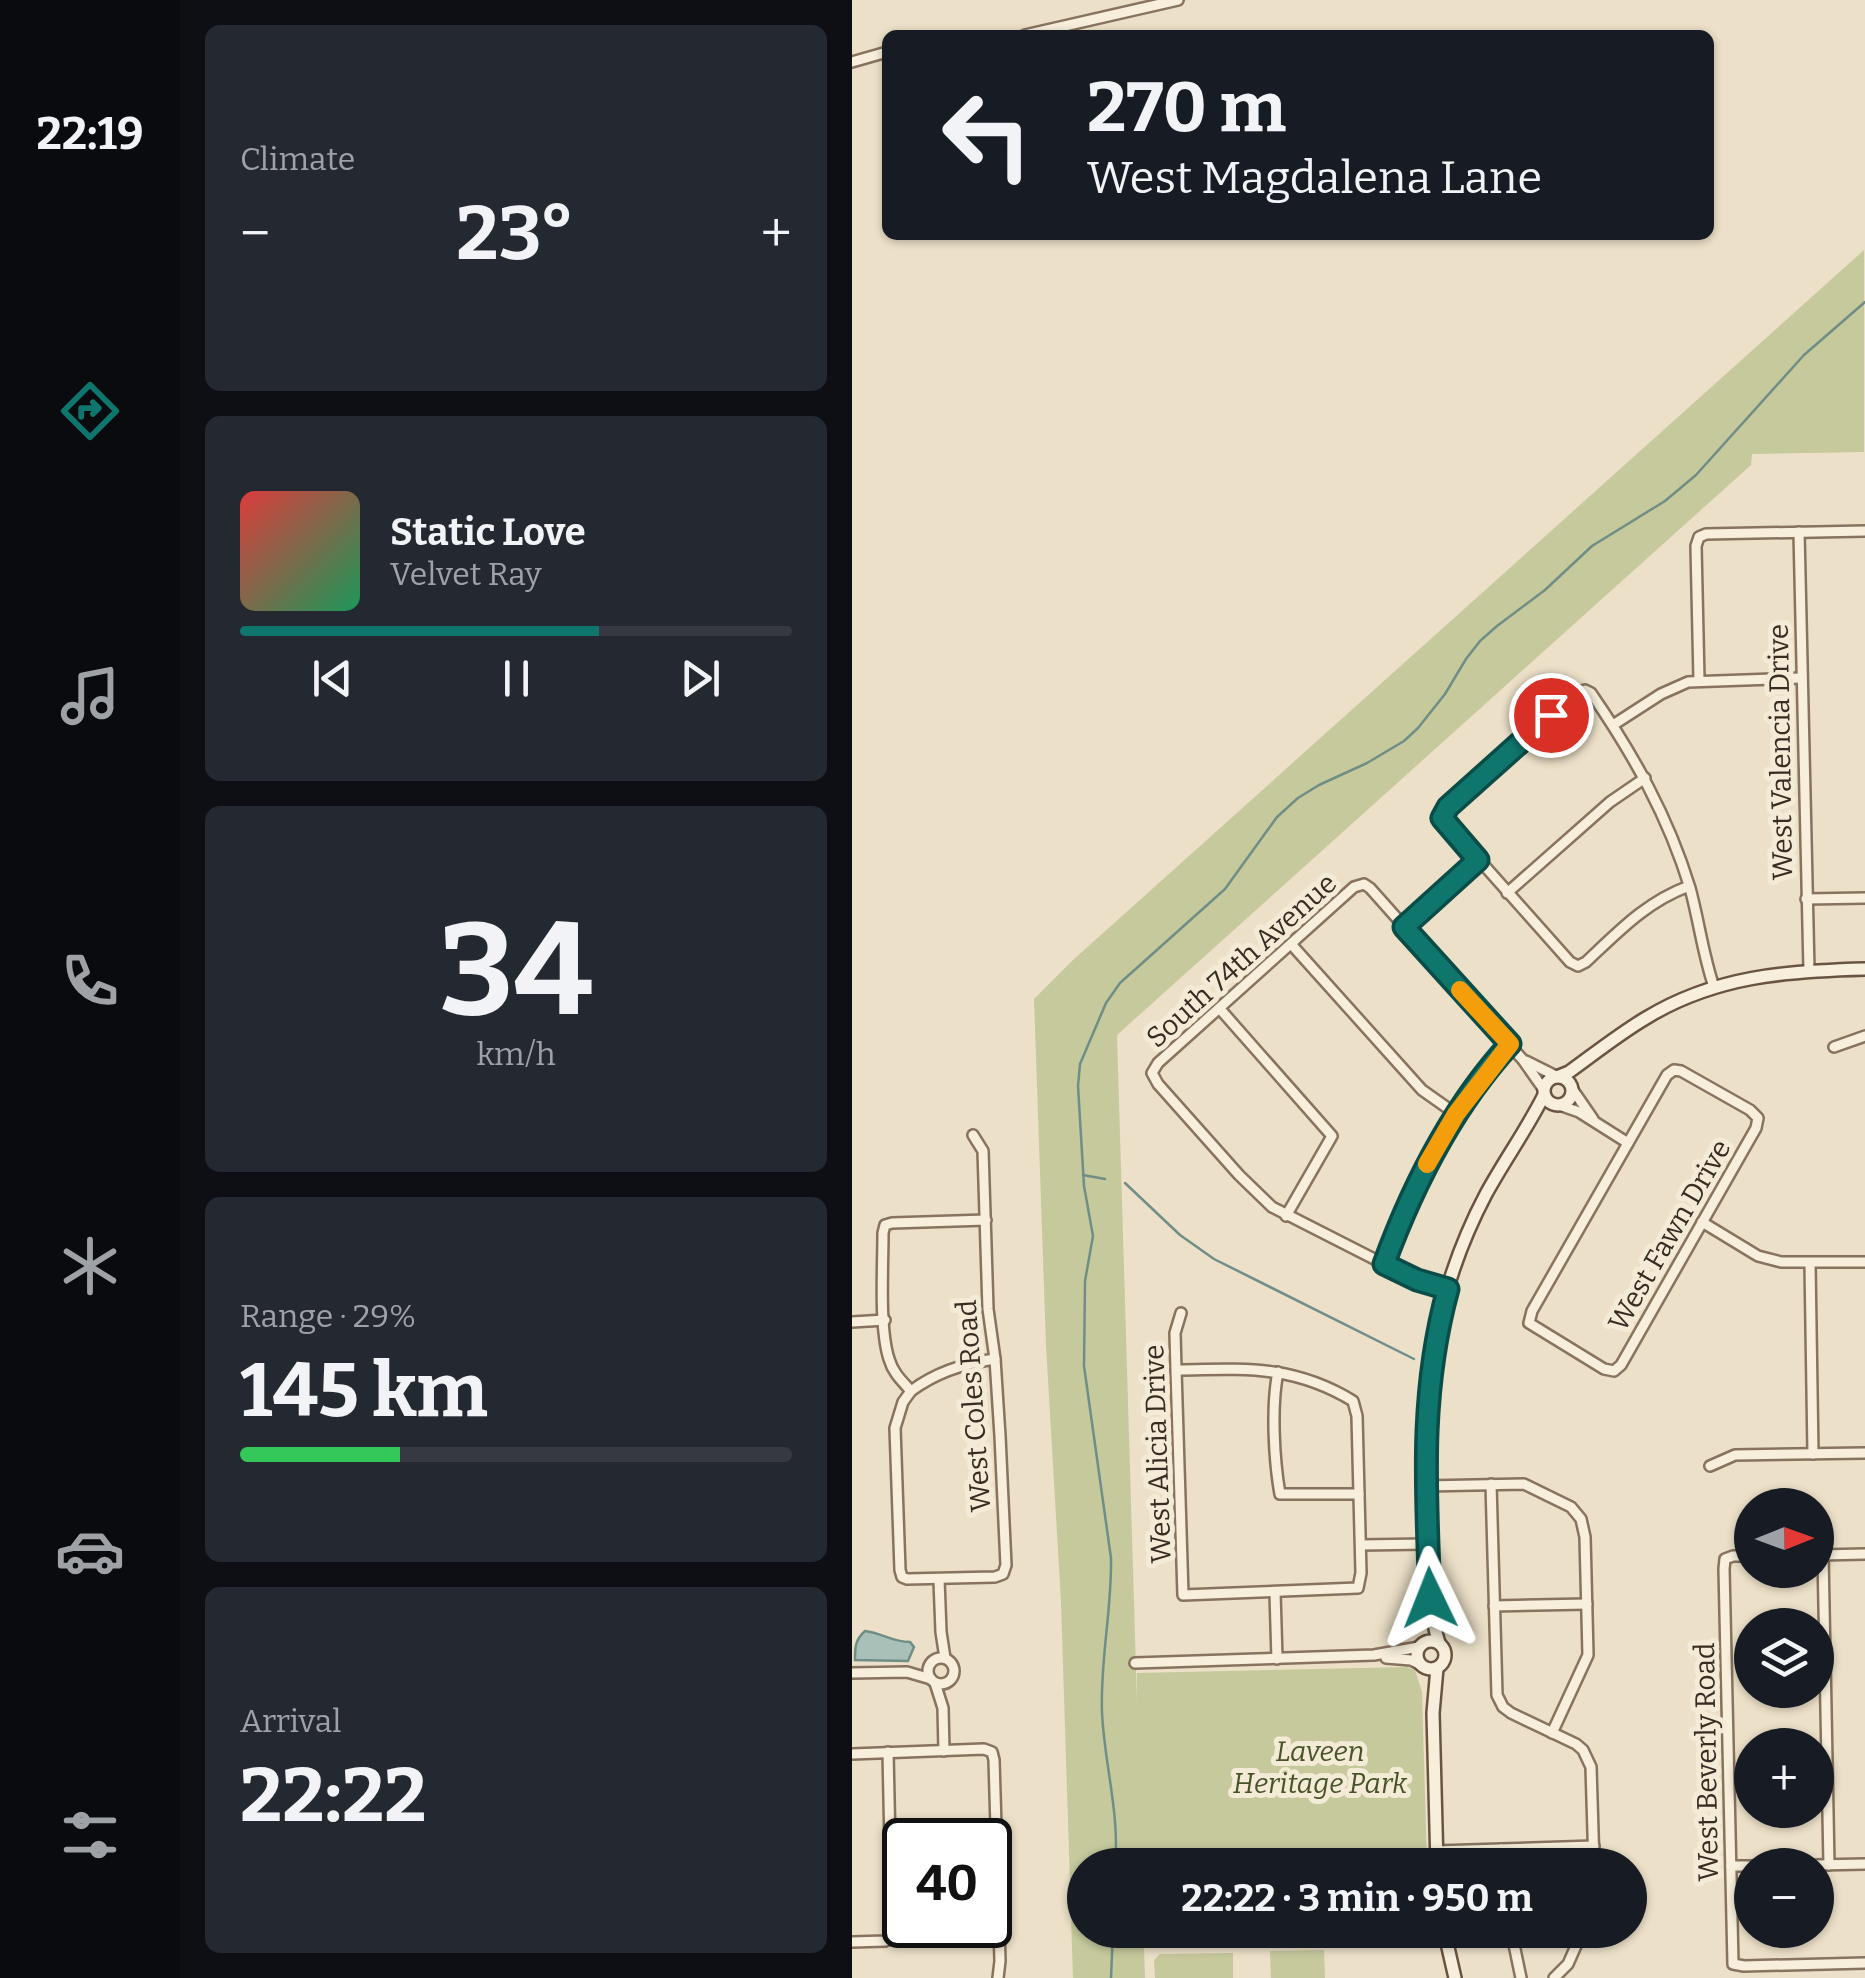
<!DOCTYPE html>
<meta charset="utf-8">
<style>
:root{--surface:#171b24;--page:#242831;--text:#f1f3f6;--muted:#9ea1a6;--line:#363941;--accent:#0f766e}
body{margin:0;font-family:Bitter,serif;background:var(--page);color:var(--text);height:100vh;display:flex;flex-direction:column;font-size:38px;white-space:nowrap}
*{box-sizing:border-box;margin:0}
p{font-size:32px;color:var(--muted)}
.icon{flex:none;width:55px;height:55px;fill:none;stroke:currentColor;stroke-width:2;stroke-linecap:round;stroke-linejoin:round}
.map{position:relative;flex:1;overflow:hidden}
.side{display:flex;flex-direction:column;gap:25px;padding:25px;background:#0d0f14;width:672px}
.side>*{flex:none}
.guide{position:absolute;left:30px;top:30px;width:832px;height:210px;border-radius:15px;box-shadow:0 2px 8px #0004;background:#171b24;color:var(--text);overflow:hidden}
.needle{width:65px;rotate:89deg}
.fabs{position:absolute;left:882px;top:1488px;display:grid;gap:20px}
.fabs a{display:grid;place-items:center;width:100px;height:100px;border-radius:50%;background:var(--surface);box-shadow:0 2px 8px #0004;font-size:50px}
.speed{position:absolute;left:30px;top:1818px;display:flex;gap:20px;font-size:50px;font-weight:700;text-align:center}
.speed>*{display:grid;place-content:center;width:130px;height:130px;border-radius:50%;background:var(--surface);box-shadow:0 2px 8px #0004;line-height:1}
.speed .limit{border:5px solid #111;border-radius:15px;background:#fff;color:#111}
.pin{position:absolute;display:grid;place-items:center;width:85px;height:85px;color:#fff;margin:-42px;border:5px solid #fff;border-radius:50%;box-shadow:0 2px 10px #0007}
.me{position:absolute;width:110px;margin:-55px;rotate:358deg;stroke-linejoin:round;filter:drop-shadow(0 0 8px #0008)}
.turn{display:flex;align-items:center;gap:35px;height:210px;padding:0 40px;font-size:45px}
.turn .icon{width:130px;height:130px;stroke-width:2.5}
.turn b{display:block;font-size:70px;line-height:85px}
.big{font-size:75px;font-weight:700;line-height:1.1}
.side .widget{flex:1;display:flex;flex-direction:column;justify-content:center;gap:15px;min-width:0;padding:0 35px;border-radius:15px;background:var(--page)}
.side .dial{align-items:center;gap:0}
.dial b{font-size:130px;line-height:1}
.song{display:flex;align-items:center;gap:30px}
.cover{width:120px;height:120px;border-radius:15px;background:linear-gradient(135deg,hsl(0 70% 55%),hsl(150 70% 35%))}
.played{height:10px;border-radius:5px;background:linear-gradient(90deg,var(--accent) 65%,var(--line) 65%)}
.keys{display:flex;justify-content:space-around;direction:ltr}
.heat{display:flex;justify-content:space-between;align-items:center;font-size:55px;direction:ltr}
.charge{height:15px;border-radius:8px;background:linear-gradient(90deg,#34c759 29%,var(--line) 0)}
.trip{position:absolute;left:215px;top:1848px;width:580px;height:100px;border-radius:50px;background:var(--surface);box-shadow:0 2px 8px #0004;font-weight:700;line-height:100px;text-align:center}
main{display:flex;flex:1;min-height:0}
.tab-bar{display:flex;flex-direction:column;width:180px;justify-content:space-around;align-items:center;background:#090b0e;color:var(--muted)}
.tab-bar .icon{width:70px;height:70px}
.tab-bar .selected{color:var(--accent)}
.tab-bar b{font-size:45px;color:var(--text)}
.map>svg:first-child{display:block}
</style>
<main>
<nav class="tab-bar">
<b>22:19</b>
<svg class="icon selected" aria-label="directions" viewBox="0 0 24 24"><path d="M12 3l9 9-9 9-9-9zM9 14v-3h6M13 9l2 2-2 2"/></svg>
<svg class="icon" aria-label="music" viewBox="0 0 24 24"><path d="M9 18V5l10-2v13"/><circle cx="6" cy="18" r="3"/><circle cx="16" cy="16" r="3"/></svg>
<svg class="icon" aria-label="phone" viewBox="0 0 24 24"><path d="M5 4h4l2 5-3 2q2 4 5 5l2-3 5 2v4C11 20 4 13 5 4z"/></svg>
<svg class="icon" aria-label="climate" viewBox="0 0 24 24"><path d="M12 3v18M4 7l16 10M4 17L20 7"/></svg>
<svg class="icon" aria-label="car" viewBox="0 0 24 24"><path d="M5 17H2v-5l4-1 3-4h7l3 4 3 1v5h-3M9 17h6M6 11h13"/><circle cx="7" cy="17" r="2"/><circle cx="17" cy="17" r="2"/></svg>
<svg class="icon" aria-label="filters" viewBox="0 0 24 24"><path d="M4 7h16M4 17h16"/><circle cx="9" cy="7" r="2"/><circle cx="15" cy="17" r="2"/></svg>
</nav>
<section class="side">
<div class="widget"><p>Climate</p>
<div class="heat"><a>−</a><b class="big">23°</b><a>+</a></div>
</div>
<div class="widget">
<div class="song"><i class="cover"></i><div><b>Static Love</b><p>Velvet Ray</p></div></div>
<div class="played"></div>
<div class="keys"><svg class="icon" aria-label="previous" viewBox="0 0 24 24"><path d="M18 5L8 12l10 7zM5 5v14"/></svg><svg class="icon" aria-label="pause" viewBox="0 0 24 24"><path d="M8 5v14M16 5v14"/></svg><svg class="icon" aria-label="next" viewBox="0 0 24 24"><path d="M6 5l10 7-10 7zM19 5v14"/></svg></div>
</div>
<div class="widget dial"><b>34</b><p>km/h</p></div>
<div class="widget"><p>Range · 29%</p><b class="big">145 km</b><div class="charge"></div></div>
<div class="widget"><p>Arrival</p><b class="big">22:22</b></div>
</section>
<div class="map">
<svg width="1013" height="1978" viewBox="0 0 1013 1978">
<rect width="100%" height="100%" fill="#ece0c8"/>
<g fill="#c5c99c">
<path d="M1012,250V452L900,454L899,465L265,1035L285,1703V1673L555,1667L563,1670L570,1692L575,1865H232V1930H582L583,1935L292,1947L293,1978H221L209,1602L194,1345L182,999L221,960Z"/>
<path d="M472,1950L473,1978H419L418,1951Z"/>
<path d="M381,1953V1978H303L302,1960L308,1954Z"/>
</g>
<path fill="#a9c0b9" stroke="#708e86" stroke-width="2.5" d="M13,1631C30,1633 40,1642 58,1642L62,1647L56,1661L3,1660C3,1647 3,1640 13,1631Z"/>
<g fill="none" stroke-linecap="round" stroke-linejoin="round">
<g stroke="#708e86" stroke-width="2.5">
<path d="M231,1175L253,1179"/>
<path d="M273,1183L328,1235L362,1259L562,1359"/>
<path d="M263,1865C268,1813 252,1763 250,1712C248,1660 260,1610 259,1558L232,1366L233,1281L241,1236L232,1186L226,1086L228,1064L254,1003L268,983L373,889L425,817L446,798L467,785L515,763L552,741L566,728L593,694L614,659L628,641L645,626L693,590L740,546L813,501L844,475L952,355L1013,302"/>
<path d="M259,1978L261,1930"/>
</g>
<defs>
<g id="street">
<path d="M173,35L326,0"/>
<path d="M0,62L35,52"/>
<path d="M947,532L957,970"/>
<path d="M847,680L844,546L847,537L854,534L1013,531"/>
<path d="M761,725L809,694L836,682L949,678"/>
<path d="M837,886C794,902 767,931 734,962L726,966L718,962L590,818L596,807L725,692L733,690L739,693C781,754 816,816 838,888C847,921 851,955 862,987"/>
<path d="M655,893L758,802L793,778"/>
<path d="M954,899L1013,898"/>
<path d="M552,927L627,861"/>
<path d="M439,944L570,1090L604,1114"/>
<path d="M368,1009L480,1136L434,1216"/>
<path d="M982,1047L1013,1036"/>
<path d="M674,1061L704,1076"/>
<path d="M822,1070L829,1071L898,1110L906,1118L904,1128L769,1365L762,1371L752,1369L677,1323L680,1311L815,1075Z"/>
<path d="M721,1090L741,1119"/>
<path d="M707,1105L727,1112L776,1143"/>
<path d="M121,1135L131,1151L136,1309L143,1359L148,1436L154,1565L151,1574L143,1577L55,1579L50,1577L48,1570L43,1428L51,1402L59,1391C50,1381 41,1373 37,1359C27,1328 31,1267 31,1233L33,1225L40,1223L134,1220"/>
<path d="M850,1222L906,1256L929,1262H1013"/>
<path d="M532,1264C561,1185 599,1107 657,1044"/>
<path d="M958,1264L961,1454"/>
<path d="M596,1289L565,1280L532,1264L420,1207L387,1175L306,1084L300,1073L306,1063L502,887L512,884L518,888L671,1060L692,1090"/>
<path d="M0,1322L33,1320"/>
<path d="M324,1370C391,1369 440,1364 501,1401L505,1416L509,1573L506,1588L331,1595L324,1370L323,1333L329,1313"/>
<path d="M426,1372C419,1406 422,1460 428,1494H507"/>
<path d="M59,1391C83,1373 113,1363 143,1359"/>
<path d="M858,1466L883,1455L1013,1453"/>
<path d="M639,1484L645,1695L651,1707L659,1713L724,1744L731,1750L739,1767L742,1865"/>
<path d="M574,1486L672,1484L719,1507L729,1519L733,1537L736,1655L700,1733"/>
<path d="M509,1545L575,1544"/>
<path d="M968,1555L1013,1554"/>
<path d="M971,1555L977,1865"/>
<path d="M900,1556H881L873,1559L872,1569L881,1964L892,1966L1013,1963"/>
<path d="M87,1580L89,1632L93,1658"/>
<path d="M423,1593L425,1659"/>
<path d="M642,1606L735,1604"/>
<circle cx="89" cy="1671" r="13"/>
<path d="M534,1658L559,1660L569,1665"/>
<path d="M283,1663L522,1655L567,1647"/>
<path d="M0,1673L55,1672L79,1679"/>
<path d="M83,1683L91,1708L92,1751"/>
<path d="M0,1754L132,1749L140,1752L142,1760L148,1961L146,1978"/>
<path d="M649,1849L650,1865"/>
<path d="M584,1851L742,1846"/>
<path d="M965,1865L1013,1864"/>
<path d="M879,1866H900"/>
<path d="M659,1930L669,1978"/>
<path d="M0,1942L33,1941L40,1938L36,1752"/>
<path d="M702,1978L716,1964L731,1930"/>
</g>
<g id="secondary">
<path d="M707,1076L717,1072C742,1054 767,1034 794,1018C863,976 934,971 1013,969"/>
<circle cx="706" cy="1091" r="14"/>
<circle cx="579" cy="1655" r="14"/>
<path d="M587,1643C573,1600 576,1552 575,1506C574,1478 572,1450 573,1422C577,1343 597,1264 634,1194C652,1161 675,1129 692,1095"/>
<path d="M585,1865L581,1713L585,1668"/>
<path d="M592,1930L603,1978"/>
</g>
</defs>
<use href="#street" stroke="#87735e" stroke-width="14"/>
<use href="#secondary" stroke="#695441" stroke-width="16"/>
<use href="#street" stroke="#f7eedb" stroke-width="9"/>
<use href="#secondary" stroke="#f7eedb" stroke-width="11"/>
</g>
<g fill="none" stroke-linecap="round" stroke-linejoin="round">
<defs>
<path id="route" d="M578,1598C574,1491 567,1394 596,1289L565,1280L532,1264C561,1185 600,1107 658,1044L552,927L626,860L590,818L596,807L699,715"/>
</defs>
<use href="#route" stroke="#0a4d48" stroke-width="25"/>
<use href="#route" stroke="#0f766e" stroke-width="18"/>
<path stroke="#f59e0b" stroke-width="18" d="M575,1164L604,1114L658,1044L608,990"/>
</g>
<g text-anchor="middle" stroke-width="10" stroke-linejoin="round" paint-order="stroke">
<g font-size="28" fill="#382b21" stroke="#f4ebd7">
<text transform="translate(928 752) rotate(-91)" y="10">West Valencia Drive</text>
<text transform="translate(389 960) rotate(-42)" y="10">South 74th Avenue</text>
<text transform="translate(817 1235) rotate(-60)" y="10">West Fawn Drive</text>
<text transform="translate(121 1406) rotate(-94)" y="10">West Coles Road</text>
<text transform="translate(305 1454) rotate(-92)" y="10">West Alicia Drive</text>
<text transform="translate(854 1762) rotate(-91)" y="10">West Beverly Road</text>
</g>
<g font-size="28" font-style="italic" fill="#495329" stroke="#f4ebd7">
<text x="468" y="1761">Laveen<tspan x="468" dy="32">Heritage Park</tspan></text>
</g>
</g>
</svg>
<div class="fabs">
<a><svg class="needle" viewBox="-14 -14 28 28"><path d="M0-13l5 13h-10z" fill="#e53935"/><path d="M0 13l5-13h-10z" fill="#9ea1a6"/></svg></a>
<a><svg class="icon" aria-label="layers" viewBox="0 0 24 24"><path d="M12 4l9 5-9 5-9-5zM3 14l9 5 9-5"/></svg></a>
<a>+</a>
<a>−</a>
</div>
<div class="speed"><div class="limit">40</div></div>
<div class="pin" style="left:699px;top:715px;background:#d93025"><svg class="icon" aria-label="arrive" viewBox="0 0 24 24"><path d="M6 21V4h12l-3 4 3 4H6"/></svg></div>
<svg class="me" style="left:578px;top:1598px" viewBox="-20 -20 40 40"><path d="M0-17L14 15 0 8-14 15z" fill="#0f766e" stroke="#fff" stroke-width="4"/></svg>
<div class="trip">22:22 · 3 min · 950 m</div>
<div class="guide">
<div class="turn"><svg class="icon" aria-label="left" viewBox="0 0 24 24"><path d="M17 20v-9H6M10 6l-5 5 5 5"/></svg><div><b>270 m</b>West Magdalena Lane</div></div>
</div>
</div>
</main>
